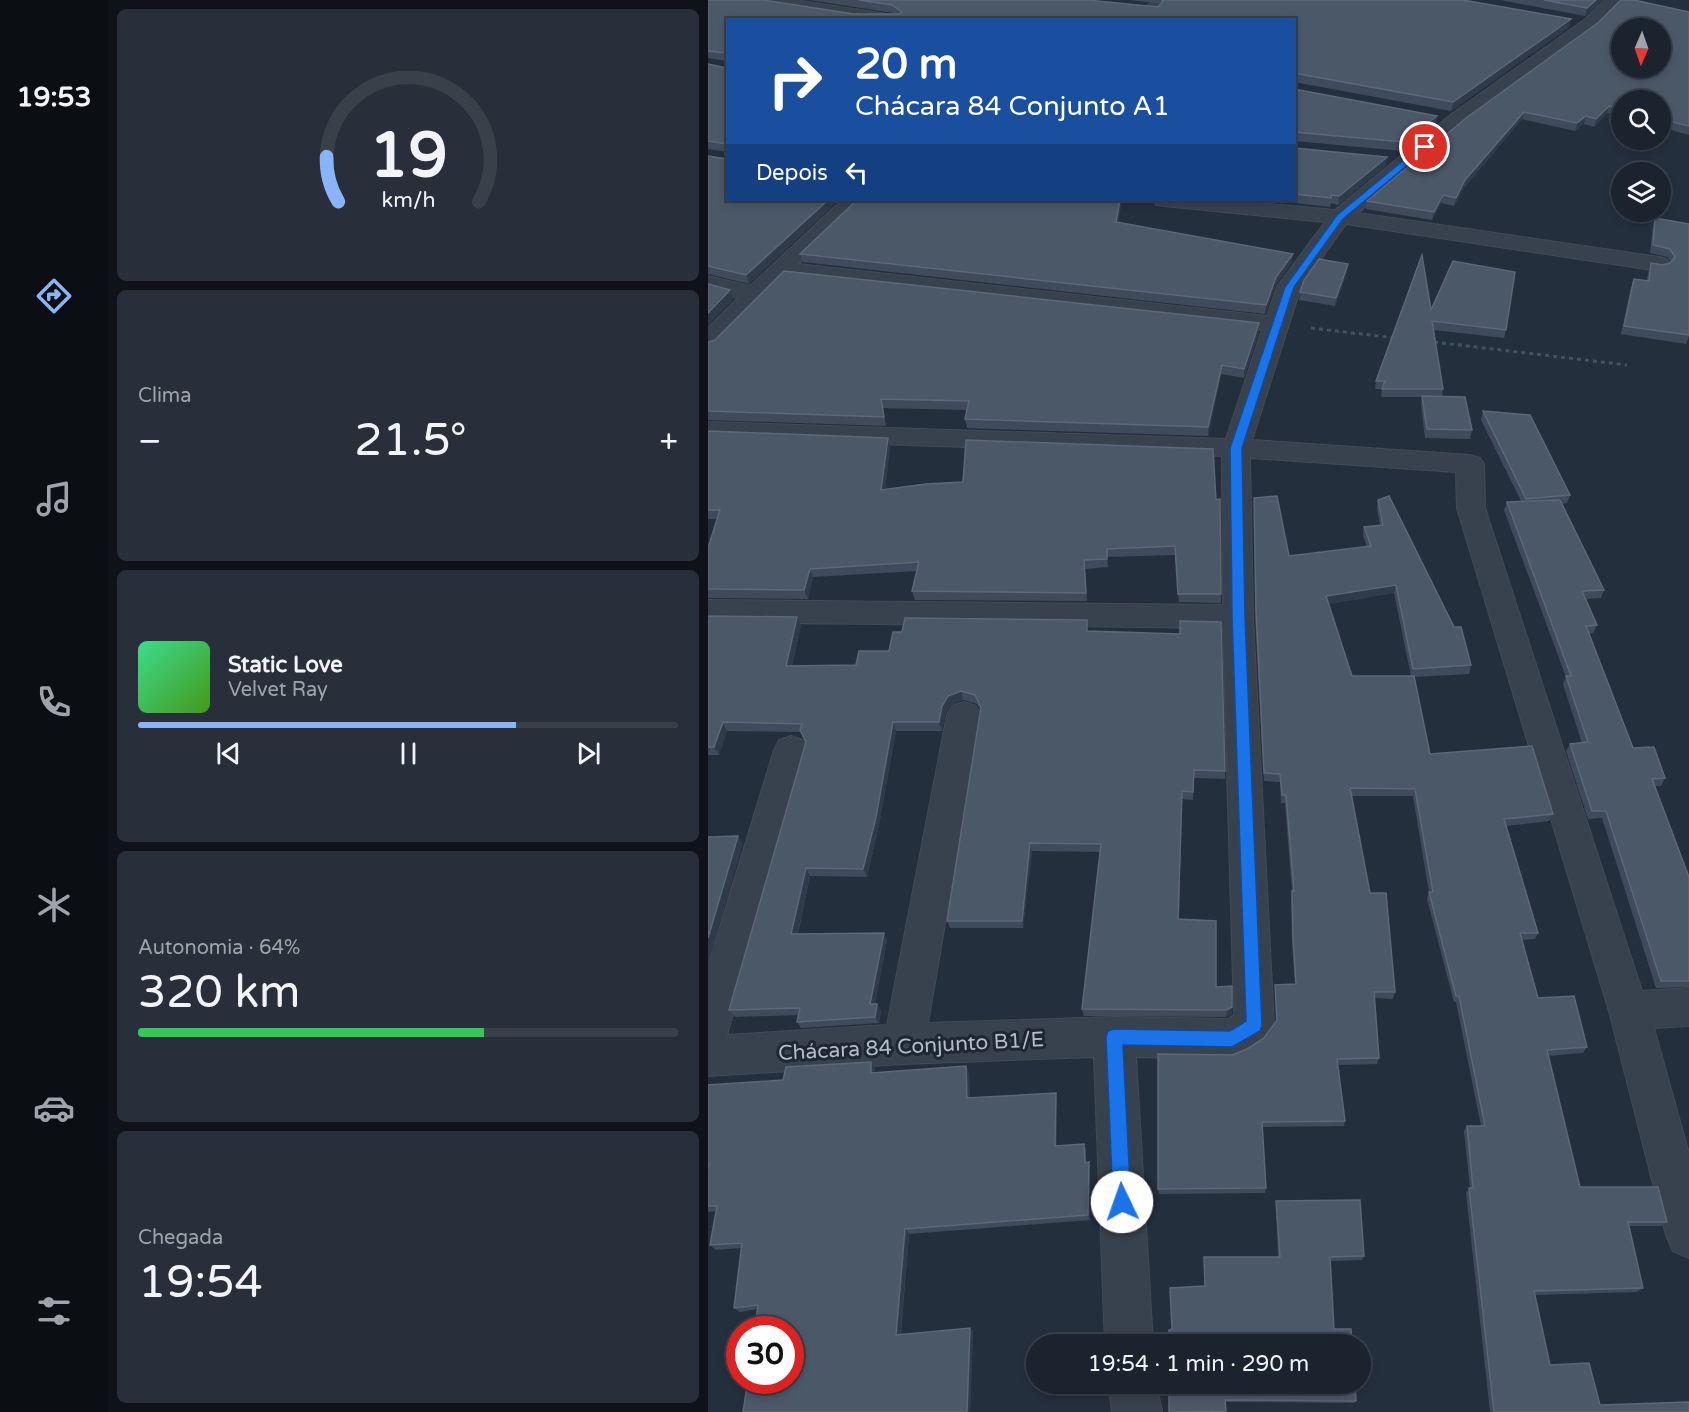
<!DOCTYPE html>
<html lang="pt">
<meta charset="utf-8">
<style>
:root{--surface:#1b232e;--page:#282f3a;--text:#f1f3f6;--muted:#a0a4aa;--line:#39404a;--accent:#8ab4f8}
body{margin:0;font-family:"Varela Round",sans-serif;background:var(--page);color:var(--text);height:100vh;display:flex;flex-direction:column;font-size:22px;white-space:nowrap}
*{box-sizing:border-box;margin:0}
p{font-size:20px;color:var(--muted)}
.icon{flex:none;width:33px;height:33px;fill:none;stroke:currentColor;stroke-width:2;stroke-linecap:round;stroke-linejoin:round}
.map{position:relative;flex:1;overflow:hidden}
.panel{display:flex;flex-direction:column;gap:9px;padding:9px;background:#0f1319;width:600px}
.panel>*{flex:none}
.top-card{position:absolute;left:18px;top:18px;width:570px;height:183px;border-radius:0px;box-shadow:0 3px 9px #0003,0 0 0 2px var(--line);background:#1a4fa0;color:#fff;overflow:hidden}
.needle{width:39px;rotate:182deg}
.buttons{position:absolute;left:903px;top:18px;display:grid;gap:12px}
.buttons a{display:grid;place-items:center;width:60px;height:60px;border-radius:50%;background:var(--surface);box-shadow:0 3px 9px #0003,0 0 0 2px var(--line);font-size:30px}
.speed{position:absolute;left:18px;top:1316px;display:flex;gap:12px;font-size:30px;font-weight:700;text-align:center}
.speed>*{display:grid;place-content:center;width:78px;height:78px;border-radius:50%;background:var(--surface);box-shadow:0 3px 9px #0003,0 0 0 2px var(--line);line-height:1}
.speed .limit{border:9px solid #d22;background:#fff;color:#111}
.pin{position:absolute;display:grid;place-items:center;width:51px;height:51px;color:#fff;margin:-26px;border:3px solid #fff;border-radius:50%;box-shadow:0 2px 6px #0007}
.me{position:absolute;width:66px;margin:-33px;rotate:357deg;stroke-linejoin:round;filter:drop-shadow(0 0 4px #0008)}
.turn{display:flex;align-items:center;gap:21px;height:126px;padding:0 30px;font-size:27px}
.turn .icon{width:78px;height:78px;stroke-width:2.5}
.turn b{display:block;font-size:42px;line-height:51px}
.then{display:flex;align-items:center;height:57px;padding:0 30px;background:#0003;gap:12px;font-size:22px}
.big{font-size:45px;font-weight:600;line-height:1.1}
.panel .widget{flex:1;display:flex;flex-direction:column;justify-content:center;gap:9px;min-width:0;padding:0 21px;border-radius:9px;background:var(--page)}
.panel .dial{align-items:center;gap:0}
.dial svg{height:156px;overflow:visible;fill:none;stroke:var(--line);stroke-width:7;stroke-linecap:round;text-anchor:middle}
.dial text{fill:var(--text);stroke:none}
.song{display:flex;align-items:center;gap:18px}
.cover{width:72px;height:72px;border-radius:9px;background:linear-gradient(135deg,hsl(150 70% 55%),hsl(100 70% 35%))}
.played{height:6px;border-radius:3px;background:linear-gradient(90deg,var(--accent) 70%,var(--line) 70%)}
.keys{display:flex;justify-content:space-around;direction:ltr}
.heat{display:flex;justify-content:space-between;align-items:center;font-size:33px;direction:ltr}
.charge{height:9px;border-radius:4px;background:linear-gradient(90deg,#34c759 64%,var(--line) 0)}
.trip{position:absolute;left:318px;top:1334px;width:345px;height:60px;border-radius:30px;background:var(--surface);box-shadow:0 3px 9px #0003,0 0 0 2px var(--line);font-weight:600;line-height:60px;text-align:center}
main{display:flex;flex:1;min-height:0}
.tabs{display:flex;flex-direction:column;width:108px;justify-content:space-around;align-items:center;background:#0b0e12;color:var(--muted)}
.tabs .icon{width:42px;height:42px}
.tabs .active{color:var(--accent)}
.tabs b{font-size:27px;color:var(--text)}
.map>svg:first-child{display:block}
</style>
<main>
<nav class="tabs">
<b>19:53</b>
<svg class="icon active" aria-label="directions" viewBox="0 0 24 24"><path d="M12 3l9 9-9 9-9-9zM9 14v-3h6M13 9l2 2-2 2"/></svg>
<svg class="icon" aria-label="music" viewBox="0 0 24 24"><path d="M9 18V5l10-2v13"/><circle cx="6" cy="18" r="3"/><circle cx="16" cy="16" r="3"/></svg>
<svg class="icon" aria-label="phone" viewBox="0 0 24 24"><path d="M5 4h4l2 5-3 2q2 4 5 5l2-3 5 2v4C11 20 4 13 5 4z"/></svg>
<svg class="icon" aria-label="climate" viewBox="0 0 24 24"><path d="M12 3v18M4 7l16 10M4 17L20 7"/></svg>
<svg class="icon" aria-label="car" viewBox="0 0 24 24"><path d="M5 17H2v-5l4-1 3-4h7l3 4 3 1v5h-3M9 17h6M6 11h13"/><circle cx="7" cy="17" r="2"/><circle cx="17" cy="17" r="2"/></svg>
<svg class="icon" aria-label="filters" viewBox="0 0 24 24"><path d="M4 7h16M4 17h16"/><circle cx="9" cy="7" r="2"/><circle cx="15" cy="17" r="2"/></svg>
</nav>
<section class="panel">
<div class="widget dial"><svg viewBox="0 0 100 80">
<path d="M14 69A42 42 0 1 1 86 69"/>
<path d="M14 69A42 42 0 0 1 8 46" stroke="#8ab4f8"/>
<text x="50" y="56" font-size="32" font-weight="700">19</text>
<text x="50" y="72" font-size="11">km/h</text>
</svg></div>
<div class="widget"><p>Clima</p>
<div class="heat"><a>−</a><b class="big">21.5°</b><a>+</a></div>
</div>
<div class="widget">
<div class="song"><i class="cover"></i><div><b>Static Love</b><p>Velvet Ray</p></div></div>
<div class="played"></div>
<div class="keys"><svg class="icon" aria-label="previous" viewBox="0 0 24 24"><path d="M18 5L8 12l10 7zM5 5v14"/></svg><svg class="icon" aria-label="pause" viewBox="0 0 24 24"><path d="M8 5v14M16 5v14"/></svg><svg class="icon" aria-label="next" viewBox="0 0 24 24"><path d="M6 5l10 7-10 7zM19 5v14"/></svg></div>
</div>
<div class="widget"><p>Autonomia · 64%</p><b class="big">320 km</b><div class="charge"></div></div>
<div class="widget"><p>Chegada</p><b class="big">19:54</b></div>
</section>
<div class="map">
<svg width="981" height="1412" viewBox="0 0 981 1412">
<rect width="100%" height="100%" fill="#242f3e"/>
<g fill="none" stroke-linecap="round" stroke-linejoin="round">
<defs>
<g id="minor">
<path d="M46,0H87L185,15L193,20H148L54,5Z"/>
<path d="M448,0H469L437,20H415Z"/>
<path d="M897,0H915L888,28L755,124L650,213L951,257L959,259L962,264L959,269L951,271L638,224L593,287L544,440L762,455L772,458L776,464L777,508L934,991L981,988V1026L946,1028L981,1154V1258L965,1251L958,1235L901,1011L749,508L748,472L542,458L545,617L566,1025C557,1045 544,1051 524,1059L428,1057L445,1344H397L386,1057L196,1064L0,1076V966L66,750L71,740L83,736L95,740L100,750L19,1035L179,1025L239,715L244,706L256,702L268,706L273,715L220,1023L406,1017L519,1019L526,1015L515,628L0,622V600L515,605L514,456L0,438V422L518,439L554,330L78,277L9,347L0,349V328L30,298L0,290V276L42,286L134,200H156L90,264L559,316L569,287L617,222L456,206L448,205L446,200H518L627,210L741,116L876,20Z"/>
<path d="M400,1383H448L454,1412H404Z"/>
</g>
</defs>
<use href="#minor" stroke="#414a57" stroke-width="2"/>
<g stroke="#3f5557" stroke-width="3" stroke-dasharray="4 4" stroke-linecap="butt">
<path d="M603,328L688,338"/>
<path d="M726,342L919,365"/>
</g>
<use href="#minor" fill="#38414e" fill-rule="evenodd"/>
</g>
<g fill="#3f4b5c" fill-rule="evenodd">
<path d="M0,0L146,14H188L185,13L102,0H379L450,7L452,5L450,3L420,0H755L863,19L861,27L743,111L586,82V20L20,200H131L41,284L0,274V156L19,159V152L0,149V64L19,68V61L0,58Z"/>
<path d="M792,0H895L877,16Z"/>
<path d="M981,12V135L952,127V100H914V117L899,113L886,127L876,124L867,131L814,119L756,188L746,206L733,203L724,220L658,209L659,201L891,22Z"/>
<path d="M586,89L729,116L728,124L695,151L586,141Z"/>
<path d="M586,148L679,157L677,166L630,205L623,203L622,207L563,200H586Z"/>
<path d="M947,218L981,224V336L978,344L913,334L923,287L926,279L939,281L940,272L943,263L954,265L963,263L960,257L942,253L945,226Z"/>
<path d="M410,223L584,262L567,286L557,314L95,262L92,254Z"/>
<path d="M639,272L627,306L591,300L592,292Z"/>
<path d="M723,310L798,330L796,338L726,330L735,389L734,397L764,430L762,439L717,438L713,405L714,397H673L674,389H667L668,381Z"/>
<path d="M551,332L536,378L513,374L500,436L259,428L257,419L259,410L175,408L178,426L0,420V342Z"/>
<path d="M775,411L862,495L859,503L854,504L896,590L893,598L878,599L889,625L885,633L881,634L925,748L957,778L953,786H947L981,877V987L948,988L894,818L880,819L858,751L862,744L874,743L855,684L858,677L796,510L799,502L813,501L773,420Z"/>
<path d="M0,431L182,447L177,490L512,499L513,603L471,602L467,555L399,557L400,567L377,569L379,601L207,600L204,591L209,571L105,577L100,599L0,598V548L9,519H0Z"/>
<path d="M546,498L581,556L659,547L655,535L656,527L672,525L669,508L670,500L763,665L761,674L706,677L722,754L845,814L841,821L798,826L830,933L827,939L814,940L830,998L879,1047L875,1053L840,1056L872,1187L959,1222L953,1226H921L935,1288L929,1292L826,1295L842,1365L892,1405L782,1412L758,1193L762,1188L756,1131L759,1126H773L748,1002H746L719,899L721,892L705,796H644L662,893L687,992L685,999L667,998L671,1058L669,1064L630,1065L637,1121L636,1126L554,1127L558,1188L557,1193L451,1194L450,1189L524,1055L539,1049L556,1038L568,1021L567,991V985L587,984L584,943L583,898L584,891L577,803H573L572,782L556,781L547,617ZM686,593L703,676H644L620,604Z"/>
<path d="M0,616L93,625L84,666L148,665L181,651L380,631L517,771V779L486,778L485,800L474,799L471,919L524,1014L518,1017L376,1016L374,1009L392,852L324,851L315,928H242L239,921L273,711L269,704L255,700L242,705L237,715L234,731H188L171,825L159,877L102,876L90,934L176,933L179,940L167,1004H169L173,1011L171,1023L93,1028L89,1022L90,1015L27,1017L21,1010L98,743L93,732L19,731L11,755H0Z"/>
<path d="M163,1062L167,1068V1073L258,1066L261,1073L262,1098L349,1099V1146L376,1144L378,1150V1163L381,1162L382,1168V1220L201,1234L193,1334L262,1328L265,1331L262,1412H35L49,1309L32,1312L26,1308L33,1248L8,1250L2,1245L8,1211L0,1212V1085L75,1080Z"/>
<path d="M568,1201L656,1256L654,1260L623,1261L464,1329L570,1257L568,1206Z"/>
<path d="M461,1383L648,1401L646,1403L517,1402L518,1412H461Z"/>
</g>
<g fill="#2f3b4b">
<path d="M888,0H895L877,16L879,8Z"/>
<path d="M863,19L861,27L743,111L745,102Z"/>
<path d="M901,106L899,113L886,127L888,119Z"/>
<path d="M816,112L814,119L756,188L746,206L748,198L757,180Z"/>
<path d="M729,116L728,124L695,151L696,142Z"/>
<path d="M878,116L876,124L867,131L869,123Z"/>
<path d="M679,157L677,166L630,205L631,196Z"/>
<path d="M735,195L733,203L724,220L726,212Z"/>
<path d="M120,200H131L41,284L38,275Z"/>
<path d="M412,200H414L409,231L408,222Z"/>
<path d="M585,254L584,262L567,286L557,314L558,305L568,277Z"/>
<path d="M640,264L639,272L627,306L628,298Z"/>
<path d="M22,290L26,299L0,325V313Z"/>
<path d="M551,323V332L536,378V369Z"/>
<path d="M514,365L513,374L500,436V427Z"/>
<path d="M180,438L182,447L176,499L173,490Z"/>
<path d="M102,569L105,577L100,599L96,590Z"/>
<path d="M688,585L686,593L617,605L618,596Z"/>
<path d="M89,617L93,625L82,674L78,666Z"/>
<path d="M253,691L255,700L242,705L237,715L234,731L231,722L234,706L240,696Z"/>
<path d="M15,722L19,731L11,755L6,747Z"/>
<path d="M185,722L188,731L171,825L159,877L155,869Z"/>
<path d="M30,836L35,844L0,964V938Z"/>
<path d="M322,843L324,851L315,928L314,921Z"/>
<path d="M98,868L102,876L88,941L83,934Z"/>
<path d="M176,933L179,940L166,1011L162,1004Z"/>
<path d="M169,1004L173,1011L171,1023L167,1017Z"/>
<path d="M524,1007V1014L518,1017L519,1010Z"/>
<path d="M163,1062L167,1068V1079L163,1073Z"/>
<path d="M258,1066L261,1073L262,1104L259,1098Z"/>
<path d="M348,1093L349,1099V1152L347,1146Z"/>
<path d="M381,1162L382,1168V1220L380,1215Z"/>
<path d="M197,1229L201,1234L192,1338L188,1335Z"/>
<path d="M262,1328L265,1331L262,1412H259Z"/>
</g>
<g fill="#4b5868" stroke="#5c6777" stroke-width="1.5" fill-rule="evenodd">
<path d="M0,0H55L146,14H192L194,12L184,5L151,0H379L450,7L455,1L454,0H755L863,19L745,102L586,73V20H20V200H120L38,275L0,266V156L19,159V144L0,141V64L19,68V53L0,51Z"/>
<path d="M836,0H888L879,8Z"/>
<path d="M913,0H926L981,12V126L952,119V100H914V109L901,106L888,119L878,116L869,123L816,112L757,180L748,198L735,195L726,212L659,201L758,118L891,22ZM914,28H952V68H914Z"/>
<path d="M586,89L729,116L696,142L586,132Z"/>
<path d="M586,148L679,157L631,196L623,195V198L586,194Z"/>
<path d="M149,200H412L408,222L585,254L568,277L558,305L92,254Z"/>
<path d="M947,218L981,224V335L916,326L926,279L941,281L943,263L954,265L962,263L967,257L962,249L945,245Z"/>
<path d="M714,255L723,310L745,261L807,272L798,330L724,321L735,389H674L677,381H668Z"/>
<path d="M611,259L640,264L628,298L592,292L596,280Z"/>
<path d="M76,271L551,323L536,369L514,365L500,427L257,419L261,401L173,399L176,417L0,411V342L7,340Z"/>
<path d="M0,284L22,290L0,313Z"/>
<path d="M714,396L757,397L764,430L719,429Z"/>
<path d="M775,411L822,415L862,495L818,499Z"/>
<path d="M0,431L180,438L173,490L218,484L255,482L258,440L505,449L508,500L512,499L513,594H470L467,546L399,549V559L376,560L378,593L204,591L211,562L102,569L96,590L0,589V548L12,510H0Z"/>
<path d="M569,496L581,556L663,546L656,527L675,525L670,500L681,496L746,627H753L763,665L705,669L688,585L618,596L644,676H706L722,754L824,746L845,814L796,819L830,933H812L830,998L866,996L879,1047L839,1050L872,1187H950L959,1222H920L935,1288L826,1291L842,1365L881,1363L892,1405L981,1402V1412H786L761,1188H765L759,1126H777L751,996H748L721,892H725L707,789L642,788L662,893H678L687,992H666L671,1058L629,1059L637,1121L554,1122L558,1188L450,1189V1054L524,1055L539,1049L556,1038L569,1020L567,985L588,984L585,936L584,891H586L578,795H574L572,774L556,773L548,609L546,498Z"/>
<path d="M852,500L896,590L874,591L889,625L878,626L925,748L946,747L957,778L944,779L981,877V981H953L898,811H884L862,744L880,742L858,676H863L799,502Z"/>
<path d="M0,616L89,617L78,666L148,665L151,651H181L185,632H194L197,618L379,620V631L472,634V621L513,622L517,771L486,770L485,792L474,791L470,919L508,921V987L524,986V1007L519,1010L374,1009L393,844L322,843L314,921H239L273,707L267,695L253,691L240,696L234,706L231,722H185L168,817L155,869L98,868L83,934L176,933L162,1004H169L167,1017L89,1022L92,1008L21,1010L98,742L92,730L94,724L15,722L6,747H0Z"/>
<path d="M30,836L0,938V837Z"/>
<path d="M163,1062V1073L258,1066L259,1098L348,1093L347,1146L376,1144L377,1163L381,1162L380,1215L197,1229L188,1335L262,1328L259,1412H35L40,1380H82V1329H47L50,1305L26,1308L34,1243L2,1245L9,1206H0V1170L1,1164H0V1085L75,1080L78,1067Z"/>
<path d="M652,1200L656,1256L622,1257L626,1329H643L644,1344H461V1330L464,1329L462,1288L497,1286L496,1257H572L568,1201Z"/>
<path d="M461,1383H647L648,1401L517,1400L518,1411L461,1412Z"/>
</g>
<path fill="#1a73e8" stroke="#114b97" stroke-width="1.5" d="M714,145L721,147L635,219L586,287L534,448L537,617L554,1025L552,1031L524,1047L415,1045L423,1202L421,1209L414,1211L408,1209L405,1202L398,1037L400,1031L406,1029L522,1031L538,1021L524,617L522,448L577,287L629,215Z"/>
<g text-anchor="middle" stroke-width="6" stroke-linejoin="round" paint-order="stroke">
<g font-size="21" fill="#b4bcc9" stroke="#1d2633">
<text transform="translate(203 1046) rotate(-3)" y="7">Chácara 84 Conjunto B1/E</text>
</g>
</g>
</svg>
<div class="buttons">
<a><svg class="needle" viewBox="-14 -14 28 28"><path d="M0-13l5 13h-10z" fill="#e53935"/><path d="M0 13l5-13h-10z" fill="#a0a4aa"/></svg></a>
<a><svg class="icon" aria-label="search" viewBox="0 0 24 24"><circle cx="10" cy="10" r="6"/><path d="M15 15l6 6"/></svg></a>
<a><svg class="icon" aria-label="layers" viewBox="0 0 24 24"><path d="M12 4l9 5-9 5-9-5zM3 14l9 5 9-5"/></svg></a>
</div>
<div class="speed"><div class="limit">30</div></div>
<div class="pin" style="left:717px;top:147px;background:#d93025"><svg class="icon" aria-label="arrive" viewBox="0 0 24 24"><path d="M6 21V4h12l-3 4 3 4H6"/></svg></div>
<svg class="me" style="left:414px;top:1202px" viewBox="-20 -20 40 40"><circle r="19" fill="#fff"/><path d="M0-13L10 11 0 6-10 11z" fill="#1a73e8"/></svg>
<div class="trip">19:54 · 1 min · 290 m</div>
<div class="top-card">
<div class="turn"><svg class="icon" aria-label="right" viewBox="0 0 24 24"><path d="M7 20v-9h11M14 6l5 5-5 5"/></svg><div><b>20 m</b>Chácara 84 Conjunto A1</div></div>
<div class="then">Depois<svg class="icon" aria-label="left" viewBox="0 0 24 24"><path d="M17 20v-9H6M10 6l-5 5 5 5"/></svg></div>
</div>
</div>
</main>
